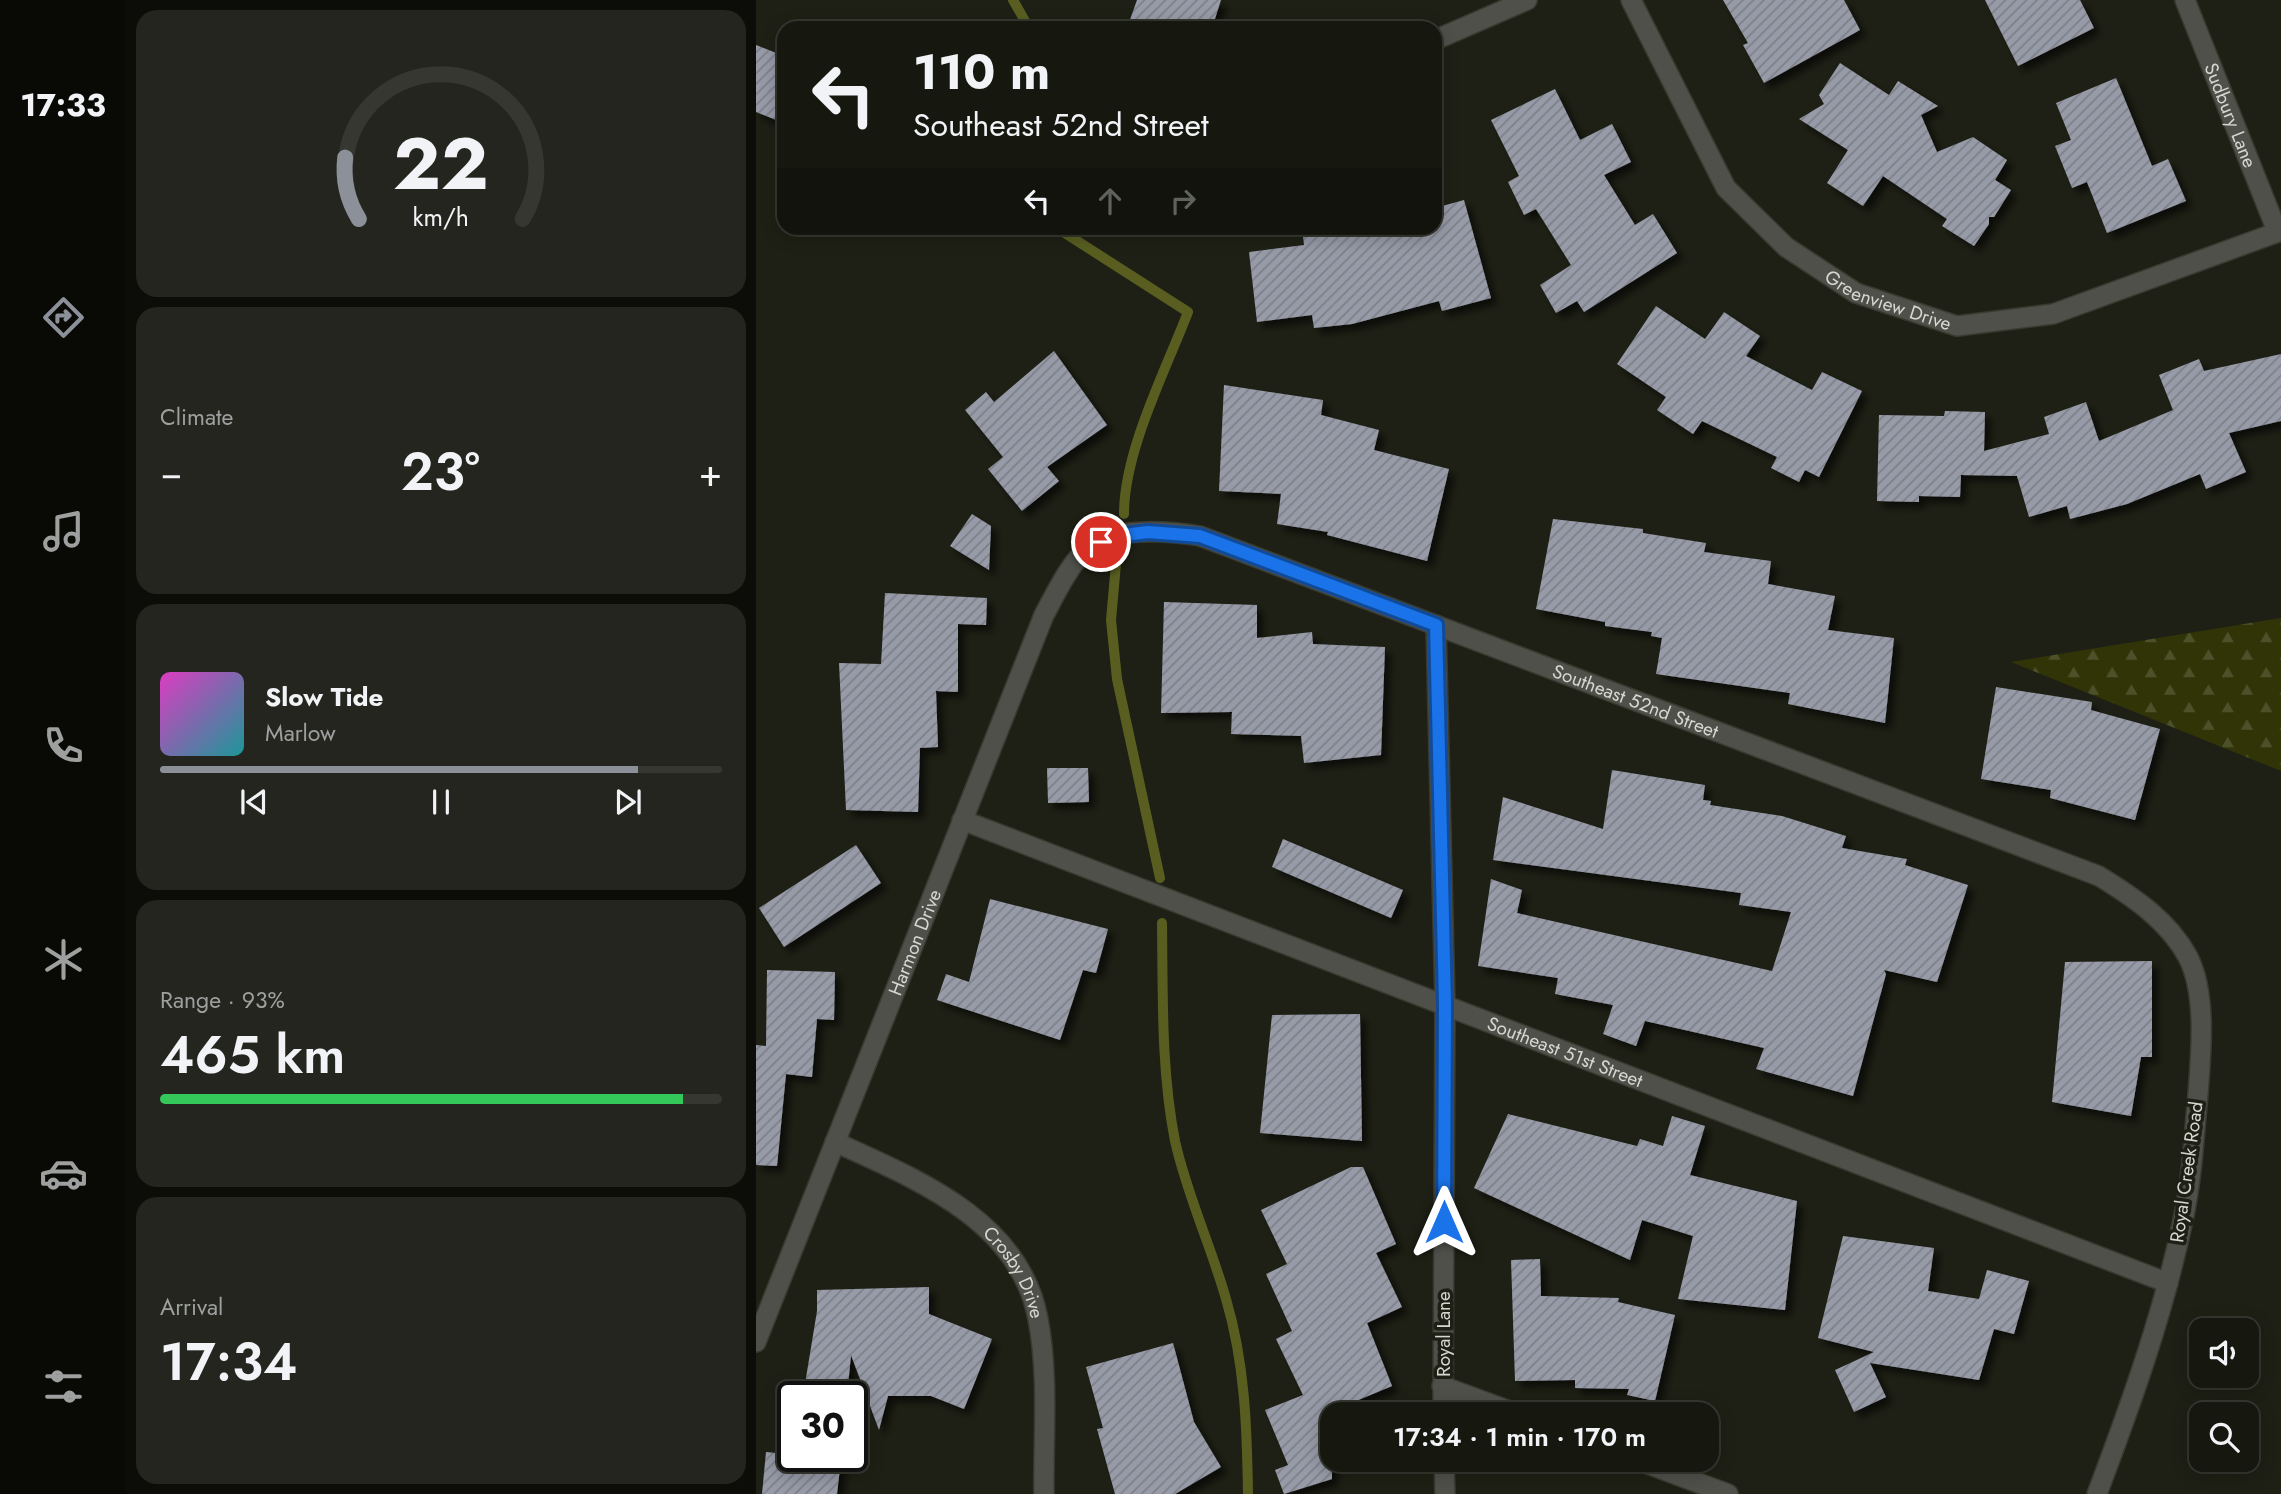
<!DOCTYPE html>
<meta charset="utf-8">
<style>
:root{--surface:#161810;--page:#23251e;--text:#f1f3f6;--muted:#9ea09f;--line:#353730;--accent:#8c9099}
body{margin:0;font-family:Jost,sans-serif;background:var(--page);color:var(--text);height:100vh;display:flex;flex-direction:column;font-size:26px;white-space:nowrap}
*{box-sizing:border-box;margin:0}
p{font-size:23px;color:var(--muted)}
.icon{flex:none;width:38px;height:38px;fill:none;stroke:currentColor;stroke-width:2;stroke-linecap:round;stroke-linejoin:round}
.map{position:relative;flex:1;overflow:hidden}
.side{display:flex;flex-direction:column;gap:10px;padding:10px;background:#0c0d09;width:630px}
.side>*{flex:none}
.hud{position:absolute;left:21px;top:21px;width:665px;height:214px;border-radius:21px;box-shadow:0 4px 18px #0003,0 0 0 2px var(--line);background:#161810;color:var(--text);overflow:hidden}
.tools{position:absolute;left:1433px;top:1318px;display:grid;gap:14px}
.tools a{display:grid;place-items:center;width:70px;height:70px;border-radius:14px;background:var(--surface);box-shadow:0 4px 18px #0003,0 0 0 2px var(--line);font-size:35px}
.speed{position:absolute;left:21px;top:1381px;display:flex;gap:14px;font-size:35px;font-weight:700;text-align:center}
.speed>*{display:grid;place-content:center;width:91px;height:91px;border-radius:50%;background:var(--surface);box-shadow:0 4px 18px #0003,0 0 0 2px var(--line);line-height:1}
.speed .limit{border:4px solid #111;border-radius:10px;background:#fff;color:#111}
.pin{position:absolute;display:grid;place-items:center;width:60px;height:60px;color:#fff;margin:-30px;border:4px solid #fff;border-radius:50%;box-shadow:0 2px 7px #0007}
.me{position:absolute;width:77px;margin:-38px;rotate:0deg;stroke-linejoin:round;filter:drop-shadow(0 0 5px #0008)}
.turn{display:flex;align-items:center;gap:24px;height:147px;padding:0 21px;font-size:32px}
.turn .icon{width:91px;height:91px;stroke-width:2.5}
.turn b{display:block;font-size:49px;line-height:60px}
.lanes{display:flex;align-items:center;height:66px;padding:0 21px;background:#0003;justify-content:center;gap:35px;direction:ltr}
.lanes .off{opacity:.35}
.big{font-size:52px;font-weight:600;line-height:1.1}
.side .card{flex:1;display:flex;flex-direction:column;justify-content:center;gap:10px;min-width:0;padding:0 24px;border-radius:21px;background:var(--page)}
.side .dial{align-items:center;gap:0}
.dial svg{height:182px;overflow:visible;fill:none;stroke:var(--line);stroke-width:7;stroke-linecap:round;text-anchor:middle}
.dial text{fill:var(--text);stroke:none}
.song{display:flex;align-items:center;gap:21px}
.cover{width:84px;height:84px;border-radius:10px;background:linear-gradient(135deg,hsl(310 70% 55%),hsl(180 70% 35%))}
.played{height:7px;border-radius:4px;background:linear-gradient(90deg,var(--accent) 85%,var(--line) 85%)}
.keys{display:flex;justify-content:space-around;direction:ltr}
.heat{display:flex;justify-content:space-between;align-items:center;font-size:38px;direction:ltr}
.charge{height:10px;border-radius:5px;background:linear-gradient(90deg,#34c759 93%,var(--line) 0)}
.trip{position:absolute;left:564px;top:1402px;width:399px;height:70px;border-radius:21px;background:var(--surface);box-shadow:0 4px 18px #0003,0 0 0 2px var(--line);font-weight:600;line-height:70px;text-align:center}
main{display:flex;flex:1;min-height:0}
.dock{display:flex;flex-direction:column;width:126px;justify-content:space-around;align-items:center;background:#090a06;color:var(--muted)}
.dock .icon{width:49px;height:49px}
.dock .active{color:var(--accent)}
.dock b{font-size:32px;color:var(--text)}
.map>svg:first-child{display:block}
</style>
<main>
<nav class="dock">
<b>17:33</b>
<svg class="icon active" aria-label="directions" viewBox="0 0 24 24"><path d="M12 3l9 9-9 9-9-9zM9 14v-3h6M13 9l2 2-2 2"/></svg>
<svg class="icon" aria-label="music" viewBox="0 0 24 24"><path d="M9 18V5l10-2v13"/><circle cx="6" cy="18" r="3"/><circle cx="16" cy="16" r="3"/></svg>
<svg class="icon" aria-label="phone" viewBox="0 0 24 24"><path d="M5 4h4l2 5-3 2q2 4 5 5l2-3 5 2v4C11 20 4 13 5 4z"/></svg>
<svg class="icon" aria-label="climate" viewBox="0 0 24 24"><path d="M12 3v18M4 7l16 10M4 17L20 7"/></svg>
<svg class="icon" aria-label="car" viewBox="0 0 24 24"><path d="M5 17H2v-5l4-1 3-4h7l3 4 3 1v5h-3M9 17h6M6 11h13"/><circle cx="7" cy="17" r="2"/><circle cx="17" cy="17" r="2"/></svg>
<svg class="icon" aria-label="filters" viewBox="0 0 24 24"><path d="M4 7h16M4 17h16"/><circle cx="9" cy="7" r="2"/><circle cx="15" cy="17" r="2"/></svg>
</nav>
<section class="side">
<div class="card dial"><svg viewBox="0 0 100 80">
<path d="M14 69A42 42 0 1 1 86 69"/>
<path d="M14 69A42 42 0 0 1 8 42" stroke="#8c9099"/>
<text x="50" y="56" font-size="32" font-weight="700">22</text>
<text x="50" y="72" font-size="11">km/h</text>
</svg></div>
<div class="card"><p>Climate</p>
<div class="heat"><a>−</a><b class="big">23°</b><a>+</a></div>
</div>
<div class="card">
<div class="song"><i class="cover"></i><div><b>Slow Tide</b><p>Marlow</p></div></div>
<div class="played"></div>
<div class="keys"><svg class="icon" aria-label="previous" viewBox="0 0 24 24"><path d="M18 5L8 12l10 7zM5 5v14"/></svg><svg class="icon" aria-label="pause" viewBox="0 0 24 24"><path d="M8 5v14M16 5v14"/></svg><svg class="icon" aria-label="next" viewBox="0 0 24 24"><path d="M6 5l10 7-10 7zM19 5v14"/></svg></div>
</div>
<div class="card"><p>Range · 93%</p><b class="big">465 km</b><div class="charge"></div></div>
<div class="card"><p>Arrival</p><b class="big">17:34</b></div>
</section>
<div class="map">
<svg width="1525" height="1494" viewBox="0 0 1525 1494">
<defs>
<pattern id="forest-firs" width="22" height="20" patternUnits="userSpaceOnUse" patternTransform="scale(1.75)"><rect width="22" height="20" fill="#303407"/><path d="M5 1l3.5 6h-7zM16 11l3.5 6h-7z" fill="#4d512a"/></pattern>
<pattern id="building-hatch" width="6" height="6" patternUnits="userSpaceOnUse" patternTransform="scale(1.75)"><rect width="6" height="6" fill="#979ba8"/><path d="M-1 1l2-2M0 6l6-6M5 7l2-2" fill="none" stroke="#7d8088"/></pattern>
<filter id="shadow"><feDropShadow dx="6" dy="6" stdDeviation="3.5" flood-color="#0009"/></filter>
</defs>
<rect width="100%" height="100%" fill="#1e2015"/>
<path fill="url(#forest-firs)" d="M1525,618V771L1255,662Z"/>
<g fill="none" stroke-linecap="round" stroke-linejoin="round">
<g stroke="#595e20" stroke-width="10">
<path d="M257,0L273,28"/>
<path d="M301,228L432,312C409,372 368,451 368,514"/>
<path d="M360,564L355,620L361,679L404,878"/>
<path d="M406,923C407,996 405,1070 419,1141C431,1195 455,1246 470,1299C489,1363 491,1428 492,1494"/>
</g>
</g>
<g fill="url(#building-hatch)" filter="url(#shadow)">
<path d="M381,0H465L456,28H371Z"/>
<path d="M967,0H1088L1104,30L1008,83L987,45L992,43Z"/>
<path d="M1229,0H1324L1338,28L1262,66Z"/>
<path d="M0,45L28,56V123L0,112Z"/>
<path d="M1084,63L1133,95L1142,81L1182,106L1165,115L1181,152L1217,137L1251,160L1239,180L1255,190L1238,217H1233V224L1218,246L1186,226L1191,219L1127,176L1107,206L1071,183L1092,150L1043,119L1068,104L1063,95Z"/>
<path d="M1360,78L1396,166L1412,159L1430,201L1351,233L1331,182L1316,188L1299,146L1315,140L1300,103Z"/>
<path d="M799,89L824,140L856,124L875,162L848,175L879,225L897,214L921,253L828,312L821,301L800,313L784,285L815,265L780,209L768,215L752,182L763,176L735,120Z"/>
<path d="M708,200L735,298L686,311L683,301L596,324L558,328L556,315L501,322L493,252L548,245L546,228H679V208Z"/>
<path d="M900,306L949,339L968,312L1004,336L990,356L1056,390L1066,372L1106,391L1063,477L1049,470L1043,482L1015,468L1021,457L946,421L937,434L901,410L910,397L861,364Z"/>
<path d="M298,351L351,425L291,467L303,481L266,511L232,469L247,457L209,410L230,392L238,402Z"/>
<path d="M1525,354V421L1473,433L1490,472L1450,489L1444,474L1371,504L1314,519L1311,506L1273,517L1261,476L1205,475L1204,497L1163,496V502L1121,501L1123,415L1188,416L1189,411L1229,412L1228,451L1293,434L1288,417L1330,402L1343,441L1417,410L1403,375L1443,359L1448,371Z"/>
<path d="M468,385L567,400L565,415L623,430L618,450L693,469L671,561L571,535L572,532L521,524L525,494L463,491Z"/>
<path d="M216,514L235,526L233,570L194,546Z"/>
<path d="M797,519L887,529V533L950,543L948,552L1015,561L1012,584L1079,596L1072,630L1138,638L1129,723L1032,704L1034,693L900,674L906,638L895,636L896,632L849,626V622L780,609Z"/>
<path d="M129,593L231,598L230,625L202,624V692L180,691L182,747L164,748L162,812L90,810L83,663L125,664Z"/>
<path d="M408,602L501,605V638L556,632L557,644L629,647L625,755L548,763L545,736L475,734L476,712L405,713Z"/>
<path d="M1240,687L1336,702L1335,710L1404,729L1379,820L1294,798L1295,790L1225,779Z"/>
<path d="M291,768H332L333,802L292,803Z"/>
<path d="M856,770L949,785L947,800L955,801L954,805L1026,816L1090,836L1086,848L1151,859L1149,865L1212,885L1181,982L1128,970L1130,974L1097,1096L1000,1069L1008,1048L889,1021L880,1046L847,1034L857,1005L799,994L802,978L722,966L735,879L766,890L761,913L1016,971L1035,912L983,905L985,893L737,860L747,797L847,829Z"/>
<path d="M527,839L647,890L635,918L516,867Z"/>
<path d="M100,845L125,883L28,947L3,908Z"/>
<path d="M234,899L352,929L340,973L327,970L304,1040L181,1000L190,974L213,982Z"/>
<path d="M1396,961V1057H1385L1375,1116L1296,1102L1309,962Z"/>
<path d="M11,970L79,972L78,1020L61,1019L56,1077L30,1074L21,1166L0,1165V1045L10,1046Z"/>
<path d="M604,1014L606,1141L504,1133L516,1015Z"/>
<path d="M752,1114L881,1146L884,1139L907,1146L916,1116L949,1126L934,1175L1041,1201L1029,1310L922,1299L937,1236L886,1220L874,1260L718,1188Z"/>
<path d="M595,1167H607L640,1244L620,1253L646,1307L611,1323L636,1386L576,1411V1479L528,1494L519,1470L532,1465L509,1410L547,1395L520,1339L536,1331L510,1274L531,1264L505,1210Z"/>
<path d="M1087,1236L1178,1248L1172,1291L1223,1299L1231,1270L1273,1281L1258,1334L1238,1329L1223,1380L1114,1363L1130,1397L1098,1412L1079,1370L1118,1352L1062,1338Z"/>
<path d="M784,1259L785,1296L863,1298L862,1302L919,1315L899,1401L871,1395L873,1389L819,1388V1380L759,1381L755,1260Z"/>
<path d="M173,1287V1314L236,1339L208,1409L175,1396H132L123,1430L95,1355L91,1396H47L61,1311V1290Z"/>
<path d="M417,1343L438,1422L465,1467L419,1494H359L341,1429L347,1428L330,1367Z"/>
<path d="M10,1452L85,1459L81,1494H6Z"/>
</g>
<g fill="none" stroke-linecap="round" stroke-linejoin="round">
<defs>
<g id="minor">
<path id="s1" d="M875,0L970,188L1030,247L1100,293L1201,326L1297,314L1525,231"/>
<path id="s2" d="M1429,0L1521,231"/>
<path d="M679,40L771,0"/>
<path d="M680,625L689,1004L687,1414"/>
<path id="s3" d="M206,820L1412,1283"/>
<path id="s4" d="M79,1142C160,1179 264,1220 282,1319C293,1376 287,1437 288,1494"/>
<path id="s5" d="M0,1342L288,615C300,593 311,569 329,550C353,526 413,531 444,536L1343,876C1377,897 1412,920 1432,957C1451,994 1445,1054 1442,1094C1438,1136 1436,1179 1427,1220C1407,1315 1375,1404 1341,1494"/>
<path d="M686,1386L762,1414"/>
<path d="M688,1460L689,1494"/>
<path d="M881,1460L972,1494"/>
</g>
</defs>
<use href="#minor" stroke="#383a2f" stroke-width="22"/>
<use href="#minor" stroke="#50504b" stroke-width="19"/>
</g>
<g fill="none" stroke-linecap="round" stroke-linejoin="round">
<defs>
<path id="route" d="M345,542L360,536L392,532L444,536L680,625L689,1004L688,1222"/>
</defs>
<use href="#route" stroke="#114b97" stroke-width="18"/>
<use href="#route" stroke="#1a73e8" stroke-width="12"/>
</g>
<g text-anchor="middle" stroke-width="7" stroke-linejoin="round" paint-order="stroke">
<g font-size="19" fill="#d6d7d0" stroke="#1e2015">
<text dy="7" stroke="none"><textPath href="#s2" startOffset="124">Sudbury Lane</textPath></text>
<text dy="7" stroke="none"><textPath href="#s1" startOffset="411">Greenview Drive</textPath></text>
<text dy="7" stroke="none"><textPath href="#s5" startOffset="1444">Southeast 52nd Street</textPath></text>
<text dy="7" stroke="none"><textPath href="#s5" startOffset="430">Harmon Drive</textPath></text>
<text dy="7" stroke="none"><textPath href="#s3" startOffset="646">Southeast 51st Street</textPath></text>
<text transform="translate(1430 1172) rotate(-82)" y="7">Royal Creek Road</text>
<text dy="7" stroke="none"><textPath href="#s4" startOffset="228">Crosby Drive</textPath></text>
<text transform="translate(687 1334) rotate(-90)" y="7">Royal Lane</text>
</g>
</g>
</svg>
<div class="tools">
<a><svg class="icon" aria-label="sound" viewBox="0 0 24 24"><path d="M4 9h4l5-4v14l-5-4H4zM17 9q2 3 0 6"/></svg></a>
<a><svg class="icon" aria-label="search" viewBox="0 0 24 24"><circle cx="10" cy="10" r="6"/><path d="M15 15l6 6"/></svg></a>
</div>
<div class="speed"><div class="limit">30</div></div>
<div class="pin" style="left:345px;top:542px;background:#d93025"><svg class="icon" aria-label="arrive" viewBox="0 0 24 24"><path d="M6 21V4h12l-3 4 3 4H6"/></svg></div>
<svg class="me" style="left:688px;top:1222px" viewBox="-20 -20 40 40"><path d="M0-17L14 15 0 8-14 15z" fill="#1a73e8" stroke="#fff" stroke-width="4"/></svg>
<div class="trip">17:34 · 1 min · 170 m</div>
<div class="hud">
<div class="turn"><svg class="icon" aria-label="left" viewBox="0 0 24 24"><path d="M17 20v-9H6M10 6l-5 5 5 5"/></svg><div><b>110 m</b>Southeast 52nd Street</div></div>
<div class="lanes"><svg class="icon" aria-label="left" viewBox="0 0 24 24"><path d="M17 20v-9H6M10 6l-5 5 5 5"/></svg><svg class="icon off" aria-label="ahead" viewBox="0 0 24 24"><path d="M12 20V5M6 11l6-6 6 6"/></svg><svg class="icon off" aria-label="right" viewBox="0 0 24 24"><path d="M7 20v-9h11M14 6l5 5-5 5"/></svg></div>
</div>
</div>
</main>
